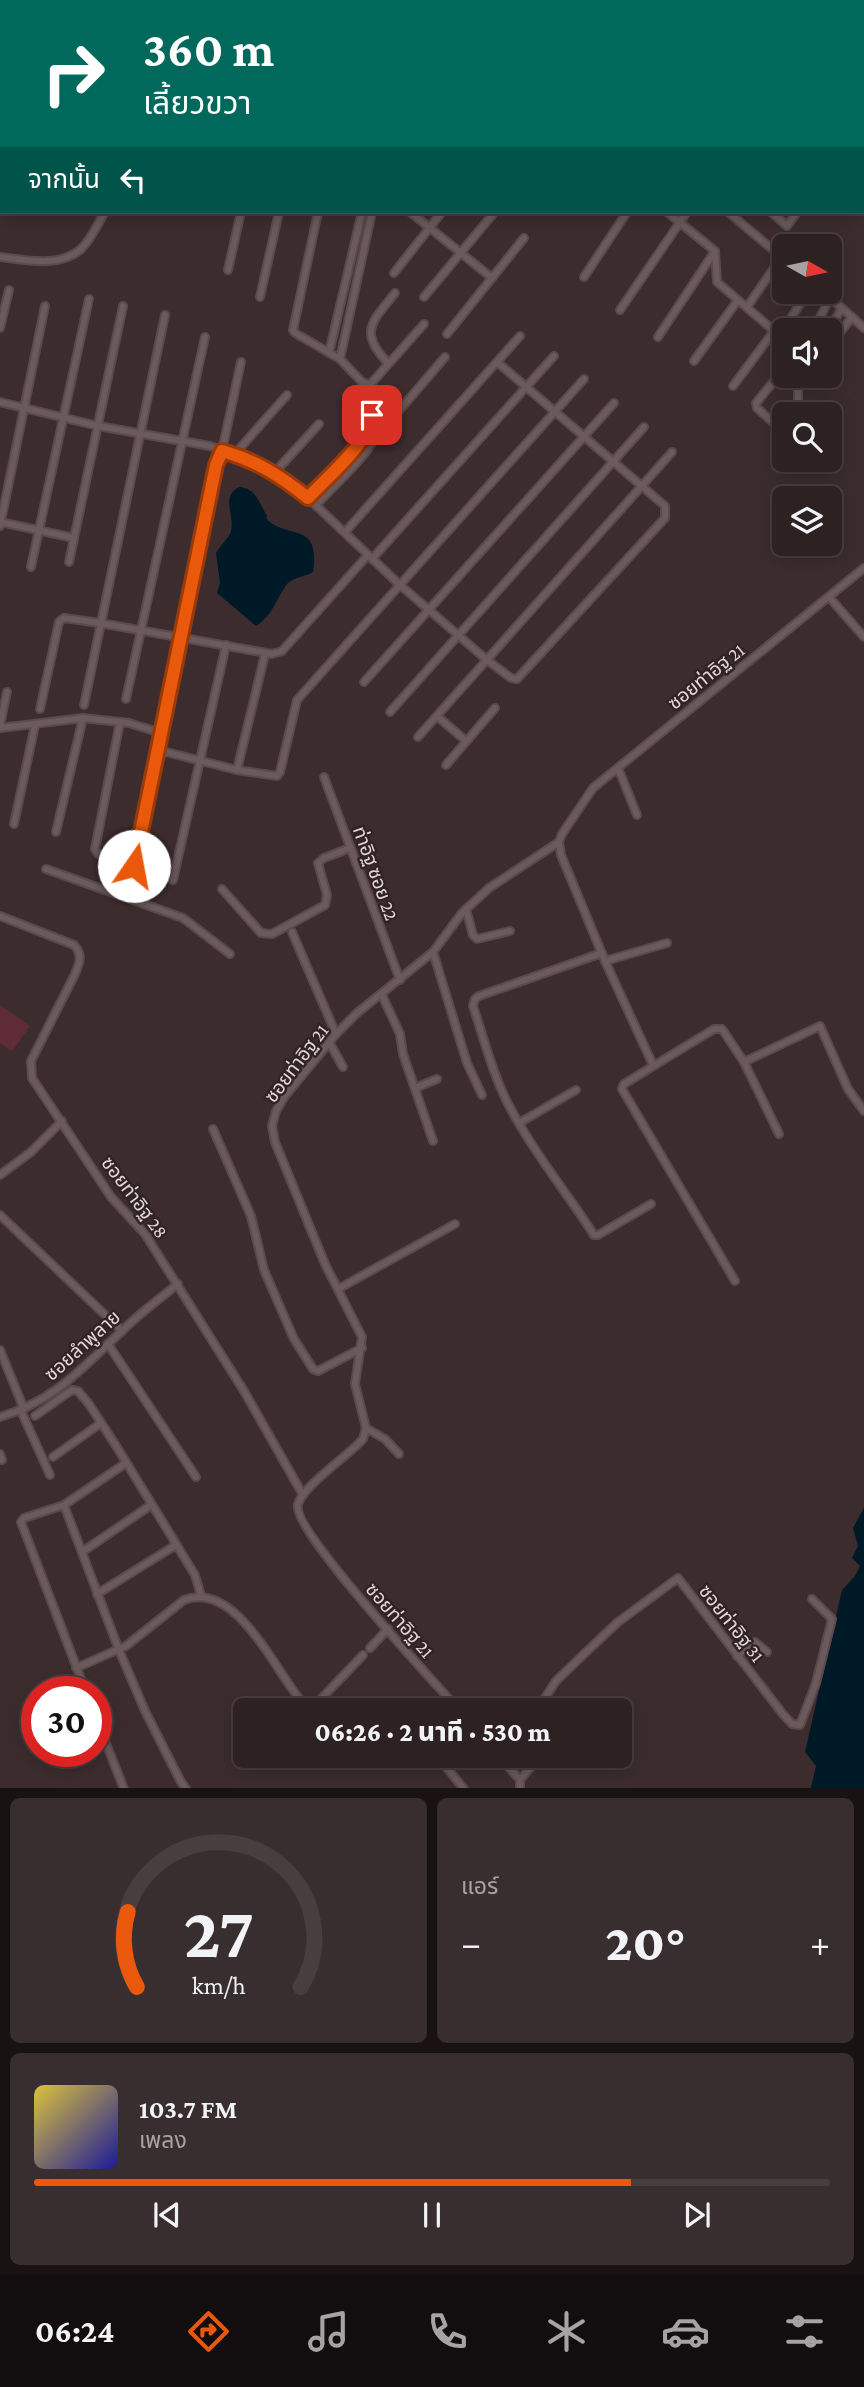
<!DOCTYPE html>
<html lang="th">
<meta charset="utf-8">
<style>
:root{--surface:#2d2122;--page:#392e2f;--text:#f1f3f6;--muted:#a7a3a5;--line:#483e40;--accent:#ea580c}
body{margin:0;font-family:"Crimson Pro","Noto Sans Thai",serif;background:var(--page);color:var(--text);height:100vh;display:flex;flex-direction:column;font-size:26px;white-space:nowrap}
*{box-sizing:border-box;margin:0}
p{font-size:23px;color:var(--muted)}
.icon{flex:none;width:38px;height:38px;fill:none;stroke:currentColor;stroke-width:2;stroke-linecap:round;stroke-linejoin:round}
.map{position:relative;height:1788px;overflow:hidden}
.details{display:flex;flex-direction:column;gap:10px;padding:10px;background:#191213;flex:1}
.details>*{flex:none}
.banner{position:absolute;left:0px;top:0px;width:864px;height:214px;box-shadow:0 4px 18px #0003,0 0 0 2px var(--line);background:#00695c;color:#fff;overflow:hidden}
.needle{width:46px;rotate:99deg}
.tools{position:absolute;left:772px;top:234px;display:grid;gap:14px}
.tools a{display:grid;place-items:center;width:70px;height:70px;border-radius:10px;background:var(--surface);box-shadow:0 4px 18px #0003,0 0 0 2px var(--line);font-size:35px}
.speed{position:absolute;left:21px;top:1676px;display:flex;gap:14px;font-size:35px;font-weight:700;text-align:center}
.speed>*{display:grid;place-content:center;width:91px;height:91px;border-radius:50%;background:var(--surface);box-shadow:0 4px 18px #0003,0 0 0 2px var(--line);line-height:1}
.speed .limit{border:10px solid #d22;background:#fff;color:#111}
.pin{position:absolute;display:grid;place-items:center;width:60px;height:60px;color:#fff;margin:-30px;border-radius:14px;box-shadow:0 4px 10px #0006}
.me{position:absolute;width:77px;margin:-38px;rotate:12deg;stroke-linejoin:round;filter:drop-shadow(0 0 5px #0008)}
.turn{display:flex;align-items:center;gap:24px;height:147px;padding:0 28px;font-size:32px}
.turn .icon{width:91px;height:91px;stroke-width:2.5}
.turn b{display:block;font-size:49px;line-height:60px}
.then{display:flex;align-items:center;height:66px;padding:0 28px;background:#0003;gap:14px;font-size:26px}
.big{font-size:52px;font-weight:800;line-height:1.1}
.details .tile{flex:1;display:flex;flex-direction:column;justify-content:center;gap:10px;min-width:0;padding:0 24px;border-radius:10px;background:var(--page)}
.details .dial{align-items:center;gap:0}
.dial svg{height:182px;overflow:visible;fill:none;stroke:var(--line);stroke-width:7;stroke-linecap:round;text-anchor:middle}
.dial text{fill:var(--text);stroke:none}
.song{display:flex;align-items:center;gap:21px}
.cover{width:84px;height:84px;border-radius:10px;background:linear-gradient(135deg,hsl(50 70% 55%),hsl(240 70% 35%))}
.played{height:7px;border-radius:4px;background:linear-gradient(90deg,var(--accent) 75%,var(--line) 75%)}
.keys{display:flex;justify-content:space-around;direction:ltr}
.heat{display:flex;justify-content:space-between;align-items:center;font-size:38px;direction:ltr}
.details .tiles{flex:1;display:grid;gap:10px;grid-template-columns:1fr 1fr}
.tile:last-child{grid-column:span 2}
.trip{position:absolute;left:233px;top:1698px;width:399px;height:70px;border-radius:10px;background:var(--surface);box-shadow:0 4px 18px #0003,0 0 0 2px var(--line);font-weight:800;line-height:70px;text-align:center}
.tab-bar{display:flex;height:112px;justify-content:space-around;align-items:center;background:#120d0e;color:var(--muted)}
.tab-bar .icon{width:49px;height:49px}
.tab-bar .on{color:var(--accent)}
.tab-bar b{font-size:32px;color:var(--text)}
.map>svg:first-child{display:block}
</style>
<div class="map">
<svg width="864" height="1789" viewBox="0 0 864 1789">
<rect width="100%" height="100%" fill="#3c2c2e"/>
<path fill="#5e2b37" d="M0,1005L30,1026L12,1051L0,1043Z"/>
<g fill="#001926">
<path d="M239,487C256,488 259,503 267,516L266,518C286,541 321,519 313,572C305,577 293,577 287,584C276,599 273,615 256,626L217,593L220,583L216,553C220,546 226,541 230,534C237,517 219,498 239,487Z"/>
<path d="M864,1508V1788H811L816,1766L805,1752L842,1590L855,1576L860,1566L852,1558L858,1546L853,1528Z"/>
</g>
<g fill="none" stroke-linecap="round" stroke-linejoin="round">
<g stroke="#001926" stroke-width="9">
<path d="M90,2L91,0"/>
<path d="M0,134L2,130"/>
</g>
<defs>
<g id="street">
<path d="M79,0V2"/>
<path d="M490,0L491,2"/>
<path d="M537,0L539,2"/>
<path d="M670,0L671,2"/>
<path d="M807,0L809,2"/>
<path d="M27,2L28,0"/>
<path d="M196,2V0"/>
<path d="M290,2V0"/>
<path d="M328,2V0"/>
<path d="M367,2V0"/>
<path d="M410,2V0"/>
<path d="M422,2V0"/>
<path d="M576,2L578,0"/>
<path d="M644,2L646,0"/>
<path d="M822,2V0"/>
<path d="M863,25H864"/>
<path d="M0,126L2,120"/>
<path d="M410,212L492,278"/>
<path d="M667,212L715,251L717,282L780,336L806,294"/>
<path d="M728,212L784,259"/>
<path d="M771,212L787,226L797,212"/>
<path d="M0,257C25,260 60,268 81,249C91,240 98,223 105,212"/>
<path d="M228,270L241,212"/>
<path d="M394,273L442,212"/>
<path d="M584,277L627,212"/>
<path d="M824,292L864,328"/>
<path d="M260,297L279,212"/>
<path d="M424,297L493,214"/>
<path d="M747,307L774,268"/>
<path d="M620,310L687,212"/>
<path d="M0,328L9,290"/>
<path d="M813,331L830,298"/>
<path d="M828,331L842,308"/>
<path d="M447,334L524,238"/>
<path d="M658,337L715,251"/>
<path d="M832,343L852,317"/>
<path d="M329,353L362,212"/>
<path d="M340,359L372,212"/>
<path d="M694,361L738,300"/>
<path d="M388,363C358,332 372,322 395,293"/>
<path d="M784,369L756,403L757,408L777,426L784,425"/>
<path d="M733,386L774,331"/>
<path d="M368,387L424,324"/>
<path d="M0,402L98,426L210,446L257,463L275,472L308,498L400,585L487,660L511,678L517,679L665,518V506L497,362"/>
<path d="M793,415L798,410V376"/>
<path d="M381,423L392,419L445,357"/>
<path d="M237,455L241,447L287,395"/>
<path d="M275,472L319,424"/>
<path d="M308,498L367,431L372,415L362,382"/>
<path d="M316,505C335,484 382,445 382,417C382,405 376,396 370,385L362,382L340,359L295,333L293,330L318,212"/>
<path d="M0,522L74,538"/>
<path d="M0,526L45,306"/>
<path d="M345,532L520,336"/>
<path d="M372,559L554,356"/>
<path d="M69,562L123,306"/>
<path d="M31,567L89,299"/>
<path d="M829,597L864,637"/>
<path d="M364,682L614,403"/>
<path d="M126,699L205,337"/>
<path d="M84,705L165,315"/>
<path d="M40,709L59,622L64,618L100,623L272,654L282,651L368,555"/>
<path d="M390,712L644,427"/>
<path d="M437,716L466,741"/>
<path d="M120,722L95,849L98,854L134,866"/>
<path d="M0,725L7,692"/>
<path d="M0,728L83,718L129,723L161,733"/>
<path d="M418,737L672,452"/>
<path d="M158,750L237,770L277,776L280,772L297,700L584,379"/>
<path d="M446,765L495,708"/>
<path d="M618,768L637,815"/>
<path d="M237,770L265,654"/>
<path d="M324,777L400,980"/>
<path d="M14,824L35,725"/>
<path d="M56,832L83,718"/>
<path d="M559,842L561,855L605,961L653,1065"/>
<path d="M46,869L183,918L230,954"/>
<path d="M173,880L226,645"/>
<path d="M222,889L261,933L272,934L325,905L327,895L318,863L324,858L350,848"/>
<path d="M122,895L134,866L216,465L222,451L241,362"/>
<path d="M466,909L473,935L477,939L510,931"/>
<path d="M0,916L74,945C84,956 79,964 74,976L31,1061L32,1078L111,1197L145,1234L244,1391L303,1495"/>
<path d="M292,932L336,1034"/>
<path d="M433,952L467,1063L482,1095"/>
<path d="M602,953L479,996L475,999L473,1006C485,1042 494,1080 513,1113C536,1156 568,1194 594,1235H598L651,1204"/>
<path d="M605,961L667,943"/>
<path d="M382,995L400,1034L403,1054L433,1141"/>
<path d="M329,1042L343,1067"/>
<path d="M744,1062L820,1026L848,1089L864,1111"/>
<path d="M415,1088L437,1079"/>
<path d="M519,1123L576,1090"/>
<path d="M213,1129L251,1216L264,1270L294,1339L313,1369L318,1371L362,1348"/>
<path d="M0,1175L31,1152L62,1121"/>
<path d="M0,1215L122,1331"/>
<path d="M735,1281L622,1089L624,1084L714,1029H722L744,1062L779,1134"/>
<path d="M338,1289L455,1224"/>
<path d="M108,1344L196,1477"/>
<path d="M0,1350L24,1409"/>
<path d="M21,1411L50,1475"/>
<path d="M35,1416L72,1390L78,1391L89,1404L118,1449L195,1575L201,1596"/>
<path d="M0,1417C56,1400 82,1368 123,1330C140,1313 159,1299 178,1284"/>
<path d="M366,1428L385,1439L399,1454"/>
<path d="M0,1454L2,1460"/>
<path d="M53,1457L101,1423"/>
<path d="M64,1505L119,1650L145,1711L181,1782L186,1789"/>
<path d="M82,1552L151,1505"/>
<path d="M97,1594L176,1545"/>
<path d="M370,1648L388,1629"/>
<path d="M737,1656L751,1643L755,1642L767,1652"/>
<path d="M76,1668L126,1646L184,1600C237,1580 275,1672 303,1703L313,1704L319,1701L363,1655"/>
<path d="M86,1692L21,1522L24,1518L64,1505L126,1463"/>
<path d="M459,1710C435,1683 290,1528 298,1504C304,1485 348,1456 363,1439L366,1428L355,1384L362,1337L325,1264L275,1142L272,1126L276,1111L285,1096L336,1034L357,1013L433,952L462,913L489,888L559,842L562,834L593,788L864,568"/>
<path d="M549,1710L543,1701L556,1681L583,1655L618,1622L678,1578L782,1713L792,1724L800,1725L816,1683L832,1619L812,1599"/>
<path d="M96,1718L124,1789"/>
<path d="M498,1755L520,1780V1789"/>
<path d="M447,1768L464,1789"/>
<path d="M520,1780L541,1755"/>
</g>
</defs>
<use href="#street" stroke="#584b4d" stroke-width="10"/>
<use href="#street" stroke="#6b595c" stroke-width="6"/>
</g>
<g fill="none" stroke-linecap="round" stroke-linejoin="round">
<defs>
<path id="route" d="M134,866L216,465L222,451C257,461 279,475 308,498C327,477 369,443 372,415"/>
</defs>
<use href="#route" stroke="#983908" stroke-width="18"/>
<use href="#route" stroke="#ea580c" stroke-width="12"/>
</g>
<g text-anchor="middle" stroke-width="5" stroke-linejoin="round" paint-order="stroke">
<g font-size="19" fill="#e3d8d9" stroke="#312225">
<text transform="translate(706 676) rotate(-39)" y="7">ซอยท่าอิฐ 21</text>
<text transform="translate(376 873) rotate(70)" y="7">ท่าอิฐ ซอย 22</text>
<text transform="translate(296 1063) rotate(-53)" y="7">ซอยท่าอิฐ 21</text>
<text transform="translate(135 1197) rotate(53)" y="7">ซอยท่าอิฐ 28</text>
<text transform="translate(82 1345) rotate(-42)" y="7">ซอยลำพูลาย</text>
<text transform="translate(400 1620) rotate(49)" y="7">ซอยท่าอิฐ 21</text>
<text transform="translate(732 1623) rotate(52)" y="7">ซอยท่าอิฐ 31</text>
</g>
</g>
</svg>
<div class="tools">
<a><svg class="needle" viewBox="-14 -14 28 28"><path d="M0-13l5 13h-10z" fill="#e53935"/><path d="M0 13l5-13h-10z" fill="#a7a3a5"/></svg></a>
<a><svg class="icon" aria-label="sound" viewBox="0 0 24 24"><path d="M4 9h4l5-4v14l-5-4H4zM17 9q2 3 0 6"/></svg></a>
<a><svg class="icon" aria-label="search" viewBox="0 0 24 24"><circle cx="10" cy="10" r="6"/><path d="M15 15l6 6"/></svg></a>
<a><svg class="icon" aria-label="layers" viewBox="0 0 24 24"><path d="M12 4l9 5-9 5-9-5zM3 14l9 5 9-5"/></svg></a>
</div>
<div class="speed"><div class="limit">30</div></div>
<div class="pin" style="left:372px;top:415px;background:#d93025"><svg class="icon" aria-label="arrive" viewBox="0 0 24 24"><path d="M6 21V4h12l-3 4 3 4H6"/></svg></div>
<svg class="me" style="left:134px;top:866px" viewBox="-20 -20 40 40"><circle r="19" fill="#fff"/><path d="M0-13L10 11 0 6-10 11z" fill="#ea580c"/></svg>
<div class="trip">06:26 · 2 นาที · 530 m</div>
<div class="banner">
<div class="turn"><svg class="icon" aria-label="right" viewBox="0 0 24 24"><path d="M7 20v-9h11M14 6l5 5-5 5"/></svg><div><b>360 m</b>เลี้ยวขวา</div></div>
<div class="then">จากนั้น<svg class="icon" aria-label="left" viewBox="0 0 24 24"><path d="M17 20v-9H6M10 6l-5 5 5 5"/></svg></div>
</div>
</div>
<section class="details">
<div class="tiles">
<div class="tile dial"><svg viewBox="0 0 100 80">
<path d="M14 69A42 42 0 1 1 86 69"/>
<path d="M14 69A42 42 0 0 1 10 36" stroke="#ea580c"/>
<text x="50" y="56" font-size="32" font-weight="700">27</text>
<text x="50" y="72" font-size="11">km/h</text>
</svg></div>
<div class="tile"><p>แอร์</p>
<div class="heat"><a>−</a><b class="big">20°</b><a>+</a></div>
</div>
<div class="tile">
<div class="song"><i class="cover"></i><div><b>103.7 FM</b><p>เพลง</p></div></div>
<div class="played"></div>
<div class="keys"><svg class="icon" aria-label="previous" viewBox="0 0 24 24"><path d="M18 5L8 12l10 7zM5 5v14"/></svg><svg class="icon" aria-label="pause" viewBox="0 0 24 24"><path d="M8 5v14M16 5v14"/></svg><svg class="icon" aria-label="next" viewBox="0 0 24 24"><path d="M6 5l10 7-10 7zM19 5v14"/></svg></div>
</div>
</div>
</section>
<nav class="tab-bar">
<b>06:24</b>
<svg class="icon on" aria-label="directions" viewBox="0 0 24 24"><path d="M12 3l9 9-9 9-9-9zM9 14v-3h6M13 9l2 2-2 2"/></svg>
<svg class="icon" aria-label="music" viewBox="0 0 24 24"><path d="M9 18V5l10-2v13"/><circle cx="6" cy="18" r="3"/><circle cx="16" cy="16" r="3"/></svg>
<svg class="icon" aria-label="phone" viewBox="0 0 24 24"><path d="M5 4h4l2 5-3 2q2 4 5 5l2-3 5 2v4C11 20 4 13 5 4z"/></svg>
<svg class="icon" aria-label="climate" viewBox="0 0 24 24"><path d="M12 3v18M4 7l16 10M4 17L20 7"/></svg>
<svg class="icon" aria-label="car" viewBox="0 0 24 24"><path d="M5 17H2v-5l4-1 3-4h7l3 4 3 1v5h-3M9 17h6M6 11h13"/><circle cx="7" cy="17" r="2"/><circle cx="17" cy="17" r="2"/></svg>
<svg class="icon" aria-label="filters" viewBox="0 0 24 24"><path d="M4 7h16M4 17h16"/><circle cx="9" cy="7" r="2"/><circle cx="15" cy="17" r="2"/></svg>
</nav>
